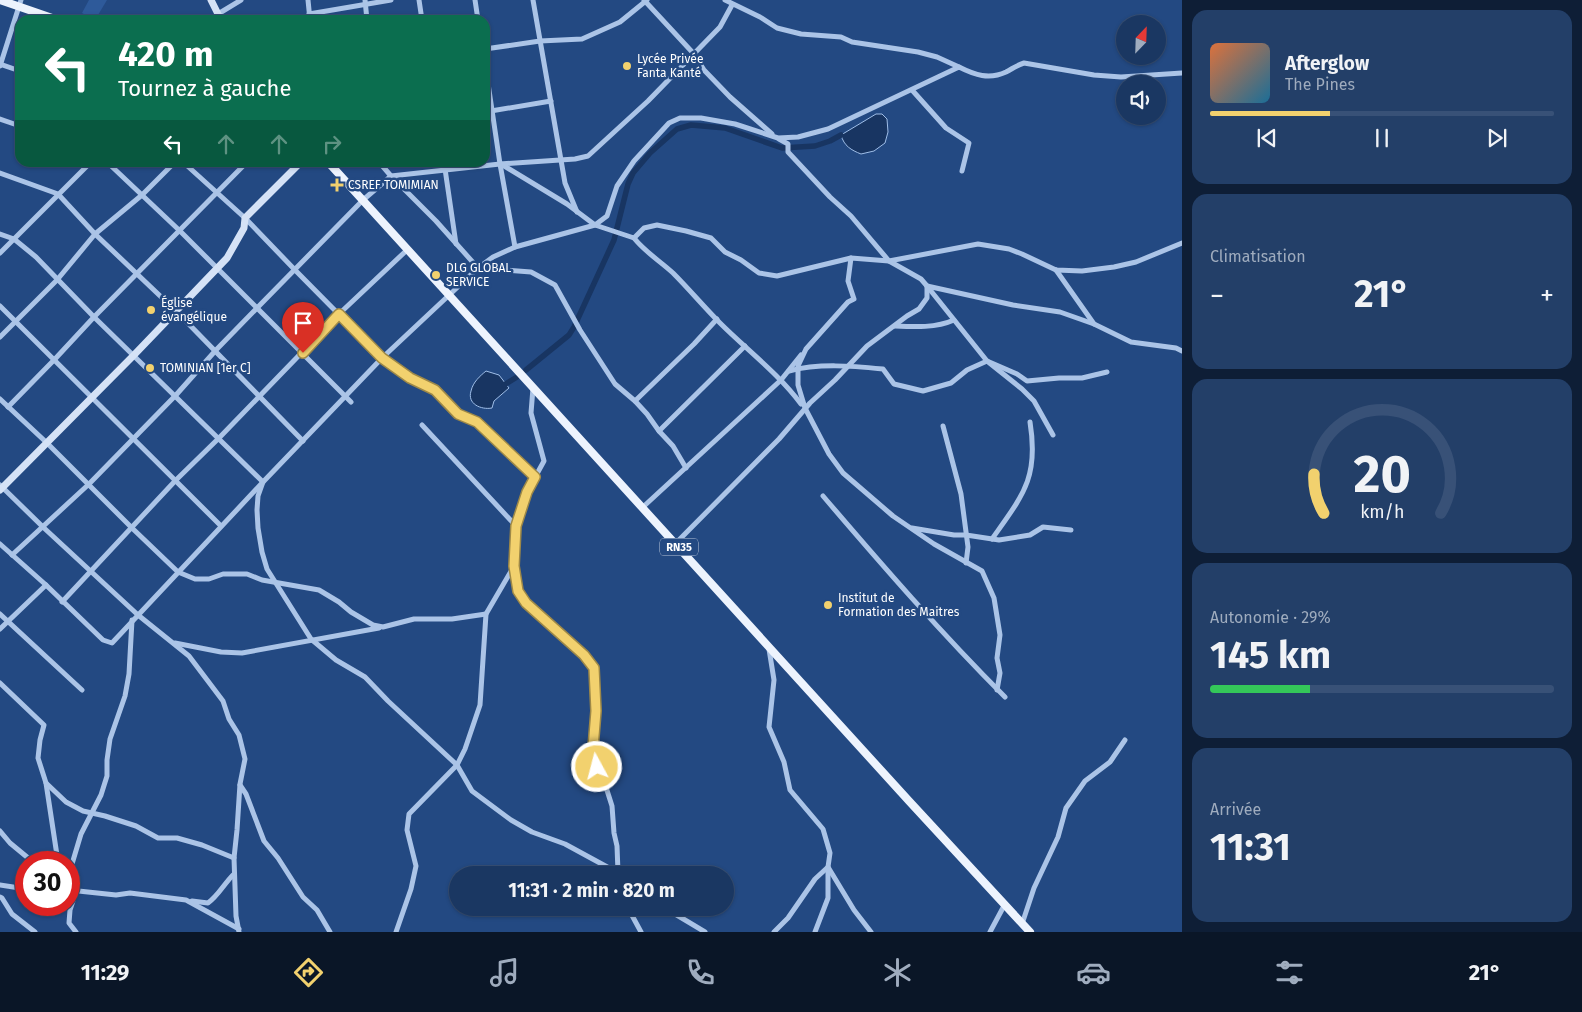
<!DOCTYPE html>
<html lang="fr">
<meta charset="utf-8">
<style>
:root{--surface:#1a3762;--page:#233f68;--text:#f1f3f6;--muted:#9facbe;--line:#385177;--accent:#f2d16e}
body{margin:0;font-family:"Fira Sans",sans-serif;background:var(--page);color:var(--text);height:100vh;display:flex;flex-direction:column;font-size:19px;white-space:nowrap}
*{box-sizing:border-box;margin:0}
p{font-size:16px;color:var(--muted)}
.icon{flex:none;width:28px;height:28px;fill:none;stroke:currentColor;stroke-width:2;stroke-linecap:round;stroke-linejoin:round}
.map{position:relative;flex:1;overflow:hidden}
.side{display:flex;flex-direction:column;gap:10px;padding:10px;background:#0e1e36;width:400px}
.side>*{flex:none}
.banner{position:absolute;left:15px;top:15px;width:475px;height:152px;border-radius:15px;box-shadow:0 1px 4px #0004,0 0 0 1px var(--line);background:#0b6e4f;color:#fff;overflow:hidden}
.needle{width:32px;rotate:23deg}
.controls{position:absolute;left:1116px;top:15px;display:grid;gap:10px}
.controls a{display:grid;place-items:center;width:50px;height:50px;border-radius:50%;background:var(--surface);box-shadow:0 1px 4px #0004,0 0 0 1px var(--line);font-size:25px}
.speed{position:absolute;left:15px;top:851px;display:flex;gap:10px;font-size:25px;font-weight:700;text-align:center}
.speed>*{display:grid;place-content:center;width:65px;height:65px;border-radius:50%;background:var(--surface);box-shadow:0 1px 4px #0004,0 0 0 1px var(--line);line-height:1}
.speed .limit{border:8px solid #d22;background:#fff;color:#111}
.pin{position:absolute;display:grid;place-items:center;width:42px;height:42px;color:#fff;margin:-51px -21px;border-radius:50% 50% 50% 0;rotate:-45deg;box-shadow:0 0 5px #0007}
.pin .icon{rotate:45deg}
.me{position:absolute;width:55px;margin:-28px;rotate:353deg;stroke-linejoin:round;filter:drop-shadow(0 0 4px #0008)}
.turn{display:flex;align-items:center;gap:18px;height:105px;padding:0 20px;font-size:22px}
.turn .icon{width:65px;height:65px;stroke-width:2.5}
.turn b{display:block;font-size:35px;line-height:42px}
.lanes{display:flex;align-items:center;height:48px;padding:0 20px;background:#0003;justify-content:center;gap:25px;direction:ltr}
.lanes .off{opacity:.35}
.big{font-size:38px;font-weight:700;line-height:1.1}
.side .tile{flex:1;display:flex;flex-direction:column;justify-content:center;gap:8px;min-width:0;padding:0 18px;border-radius:15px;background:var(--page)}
.side .dial{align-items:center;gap:0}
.dial svg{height:130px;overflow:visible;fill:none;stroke:var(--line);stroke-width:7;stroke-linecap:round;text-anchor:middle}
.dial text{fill:var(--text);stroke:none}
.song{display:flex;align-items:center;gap:15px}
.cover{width:60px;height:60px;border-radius:8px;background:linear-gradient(135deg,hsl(20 70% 55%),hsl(200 70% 35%))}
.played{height:5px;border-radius:2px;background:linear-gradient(90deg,var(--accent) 35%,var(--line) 35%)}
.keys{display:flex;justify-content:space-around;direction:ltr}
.heat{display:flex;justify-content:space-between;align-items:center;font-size:28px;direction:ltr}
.charge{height:8px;border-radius:4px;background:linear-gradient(90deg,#34c759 29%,var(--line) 0)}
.trip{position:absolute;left:449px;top:866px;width:285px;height:50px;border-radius:25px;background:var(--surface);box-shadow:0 1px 4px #0004,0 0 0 1px var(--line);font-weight:700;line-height:50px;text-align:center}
.tabs{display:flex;height:80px;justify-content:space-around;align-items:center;background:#0a1627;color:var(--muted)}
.tabs .icon{width:35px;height:35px}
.tabs .current{color:var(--accent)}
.tabs b{font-size:22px;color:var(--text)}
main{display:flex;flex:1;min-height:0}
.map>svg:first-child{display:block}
</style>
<main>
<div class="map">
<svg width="1182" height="932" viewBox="0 0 1182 932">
<rect width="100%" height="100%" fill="#234982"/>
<path fill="#2e5a9a" d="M89,0H107L95,20L82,13Z"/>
<g fill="#183562" stroke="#9fbee8">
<path d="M876,114H882L887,119L888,132L885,143L874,151L861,154C851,150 844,146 841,135Z"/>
<path d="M486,371L499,375L509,388L494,401L492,408C481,410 467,404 471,391C473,382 480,376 486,371Z"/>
</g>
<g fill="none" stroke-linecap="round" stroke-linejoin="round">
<g stroke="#183562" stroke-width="5.5">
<path d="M526,370L569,335L574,327L614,240L628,184L633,173L650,153L677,129L691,125L725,128L782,148L815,146L830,141L841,135"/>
<path d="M504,385L517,377"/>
</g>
<g stroke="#abc4e7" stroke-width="5">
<path d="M308,0L310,20"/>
<path d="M365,0L367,20"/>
<path d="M419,0L422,20"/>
<path d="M475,0L478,20"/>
<path d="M533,0L565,183L577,212"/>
<path d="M644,0L694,54L704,70L730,97L772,134"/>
<path d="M725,0L760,17L777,28L801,34L841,37L852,42L918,52L937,57L959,67"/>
<path d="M218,14L241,0"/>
<path d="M309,14L391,0"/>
<path d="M485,49L540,41L582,39L620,22L647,0"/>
<path d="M485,63L500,164L515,247"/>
<path d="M0,64L20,71"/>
<path d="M0,66L21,0"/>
<path d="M912,90L946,128L969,143L962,171"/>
<path d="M485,112L551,101"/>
<path d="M0,119L20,126"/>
<path d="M779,139L788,144V152L830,197L851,216L889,261L921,279L927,286L1013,305L1060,312L1094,324"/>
<path d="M107,162L180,231L351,402"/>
<path d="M183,162L245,218L295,270L382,358L410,378L435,390L458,414L477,422L535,477"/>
<path d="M379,162L391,176L436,221L478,268L531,272L555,285L580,330L615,384L635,401L647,414L659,431L673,446L686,468"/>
<path d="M444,162L456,244"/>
<path d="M501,164L567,204L595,225L634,238L644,228L657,225L686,231L711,238L725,252L741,260L759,273L777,276L851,258L889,261L978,244L1009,249L1022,254L1056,270L1082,271L1114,267L1136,262L1182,243"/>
<path d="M0,173L58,194L95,234L177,312L303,441"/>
<path d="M0,234L14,239L36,257L94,317L263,482L258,496L257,510L258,528L262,552L267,569L311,639L336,660L365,677L388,701L457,765L472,791L511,820L532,832L565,844L622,875"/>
<path d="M634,238C645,252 660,261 673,273C689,289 704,307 720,323C747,350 778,373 801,404"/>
<path d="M0,253L91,162"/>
<path d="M851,258L848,281L854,299L848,302L806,349L798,366V385L805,408L829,454L843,473L893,516L934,544L982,571L994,598L1000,635L997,658L1000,673L997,690"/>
<path d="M1056,270L1094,324L1131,342L1176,348L1182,351"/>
<path d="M927,286L987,361L1022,389L1034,401L1053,435"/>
<path d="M0,306L221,526"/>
<path d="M895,326C915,327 936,328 954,320"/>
<path d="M0,337L57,280L95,234L142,195L175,162"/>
<path d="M789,371C819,363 852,366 883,369L894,384L923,391L951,383L967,370L987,361L1017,374L1027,381L1059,378H1082L1107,372"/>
<path d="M0,399L47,443L132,528L178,572L195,579H209L223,574H247L262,580L319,590L339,602L351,612L373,625L383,627L414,619H452L486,614"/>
<path d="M635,401L694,344L717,319"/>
<path d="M8,407L55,359L94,317L247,162"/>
<path d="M422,425L516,526"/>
<path d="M943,426L961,494L968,547L966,563"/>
<path d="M659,431L745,346"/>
<path d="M0,485L44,528L138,615L189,656L223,701L229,719L239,735L245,759L240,784L237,830L234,858L236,916L239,932"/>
<path d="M823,496C882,565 941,633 1005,697"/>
<path d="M643,507L781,380L801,355"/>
<path d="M912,528L954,535H966L999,540L1030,535L1043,527L1071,530"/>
<path d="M992,539C1023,495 1039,478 1030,422"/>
<path d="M676,543L779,439L810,403L835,380L867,346L907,316L919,309L927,298V286"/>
<path d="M0,544L46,585L103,640L112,643L263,482L382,358L478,268L493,257L515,247L595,225L607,216L617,186L634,161L669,123L680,118H701L735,124L778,138L798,137L828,129L959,67C975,75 989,80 1006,72C1012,69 1017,65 1024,63L1094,75L1121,77L1182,73"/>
<path d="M12,555L89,484L176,395L216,350L257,308L363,200L391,176L500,164L575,159L588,156L648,101L720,27L732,5"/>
<path d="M514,567L518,591L526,603L564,639L584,655L594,668L597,711L593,748L597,767L605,784L612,806L614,833L617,846L618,872"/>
<path d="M62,602L175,481L219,438L339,314L408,249"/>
<path d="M0,614L82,690"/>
<path d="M0,629L46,585"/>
<path d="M175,643L221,652L242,653L379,628"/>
<path d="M769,649L774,680L769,727L784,762L790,790L823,829L830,853L828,867L815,879L788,918L774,932"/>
<path d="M0,683L44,725L40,740L38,758L46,783L58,862"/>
<path d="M46,783L66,802L83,811L105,816L136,826L158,838H177L202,845L234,858"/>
<path d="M240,785L246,794L264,841L278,858L303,897L317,910L330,932"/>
<path d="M0,831L10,843L33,862"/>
<path d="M828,867L854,910L871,932"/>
<path d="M0,885L26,889"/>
<path d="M69,888L72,864L81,834L101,795L107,776V760L110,739L125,696L129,674L132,620"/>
<path d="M69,890L116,895L130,893L186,900L239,929"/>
<path d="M69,890L73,901L70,910L69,923L76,932"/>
<path d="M0,897L2,898L12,914L35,932"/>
<path d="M192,901L208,903C218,896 224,884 233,875"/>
<path d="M628,908L641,932"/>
<path d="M665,908L705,932"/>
<path d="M1022,924L1034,888L1058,837L1066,808L1085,781L1110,762L1125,740"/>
<path d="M396,932L411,889L416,866L407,830L409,814L457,765L465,749L480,705L486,614L514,566L516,526L527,492L544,461L531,413L533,388"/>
<path d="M815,932L828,898V868"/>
<path d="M990,932L1005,904"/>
</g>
<g stroke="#d5e2f6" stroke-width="7">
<path d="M211,0L221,20"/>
<path d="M0,490L134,355L227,258L244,228L245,218L301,162"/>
</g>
<g stroke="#edf3fd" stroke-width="8">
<path d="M0,0L58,20"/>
<path d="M328,162L909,801L1030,932"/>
</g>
</g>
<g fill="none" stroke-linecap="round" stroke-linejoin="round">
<defs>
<path id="route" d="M303,353L339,314L382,358L410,378L435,390L458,414L477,422L535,477L527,492L516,526L514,566L518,591L526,603L584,655L594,668L596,711L593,748L597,767"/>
</defs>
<use href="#route" stroke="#9d8848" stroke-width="12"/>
<use href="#route" stroke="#f2d16e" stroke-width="9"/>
</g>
<g fill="#f2d16e" stroke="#234982" stroke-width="2">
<circle cx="627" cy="66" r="5"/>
<path d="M334.5 177.5h5v5h5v5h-5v5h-5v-5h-5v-5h5z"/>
<circle cx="436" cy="275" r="5"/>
<circle cx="151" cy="310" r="5"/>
<circle cx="150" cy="368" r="5"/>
<circle cx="828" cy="605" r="5"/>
</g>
<g text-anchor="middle" stroke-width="5" stroke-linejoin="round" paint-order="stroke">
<rect fill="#234982" stroke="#bdc8da" stroke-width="1" x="660" y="538.5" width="38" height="17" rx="4"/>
<g font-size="11" font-weight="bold" fill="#fff">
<text x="679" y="551">RN35</text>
</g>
<g font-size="12" fill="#fff" stroke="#234982" text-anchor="start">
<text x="637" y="63">Lycée Privée<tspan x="637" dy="14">Fanta Kanté</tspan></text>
<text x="348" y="189">CSREF TOMIMIAN</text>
<text x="446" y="272">DLG GLOBAL<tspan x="446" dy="14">SERVICE</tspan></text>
<text x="161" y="307">Église<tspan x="161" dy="14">évangélique</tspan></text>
<text x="160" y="372">TOMINIAN [1er C]</text>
<text x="838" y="602">Institut de<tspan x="838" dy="14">Formation des Maitres</tspan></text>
</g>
</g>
</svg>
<div class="controls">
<a><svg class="needle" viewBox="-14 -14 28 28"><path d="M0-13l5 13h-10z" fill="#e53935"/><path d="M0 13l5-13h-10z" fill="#9facbe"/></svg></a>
<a><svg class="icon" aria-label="sound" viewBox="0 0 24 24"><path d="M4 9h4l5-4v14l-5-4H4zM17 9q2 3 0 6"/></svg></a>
</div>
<div class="speed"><div class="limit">30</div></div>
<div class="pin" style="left:303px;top:353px;background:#d93025"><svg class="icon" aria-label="arrive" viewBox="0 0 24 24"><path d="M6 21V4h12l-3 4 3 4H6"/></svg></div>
<svg class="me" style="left:597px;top:767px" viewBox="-20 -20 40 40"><circle r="17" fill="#f2d16e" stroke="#fff" stroke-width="3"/><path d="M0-11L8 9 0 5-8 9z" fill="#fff"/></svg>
<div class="trip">11:31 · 2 min · 820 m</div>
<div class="banner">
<div class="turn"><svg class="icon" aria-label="left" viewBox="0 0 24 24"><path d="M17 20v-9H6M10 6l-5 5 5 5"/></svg><div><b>420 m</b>Tournez à gauche</div></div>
<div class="lanes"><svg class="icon" aria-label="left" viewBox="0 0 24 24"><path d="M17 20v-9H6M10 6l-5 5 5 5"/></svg><svg class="icon off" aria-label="ahead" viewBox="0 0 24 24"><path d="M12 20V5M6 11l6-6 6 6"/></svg><svg class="icon off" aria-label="ahead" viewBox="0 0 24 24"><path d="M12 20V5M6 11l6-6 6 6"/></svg><svg class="icon off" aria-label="right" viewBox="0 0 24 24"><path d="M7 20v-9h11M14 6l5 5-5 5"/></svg></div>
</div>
</div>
<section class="side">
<div class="tile">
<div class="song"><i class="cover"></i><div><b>Afterglow</b><p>The Pines</p></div></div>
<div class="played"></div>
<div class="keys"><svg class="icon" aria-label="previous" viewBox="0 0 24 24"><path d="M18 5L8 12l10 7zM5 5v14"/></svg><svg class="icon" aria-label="pause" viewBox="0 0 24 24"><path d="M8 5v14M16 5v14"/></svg><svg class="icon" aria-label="next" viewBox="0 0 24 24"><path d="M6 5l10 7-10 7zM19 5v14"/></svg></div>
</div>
<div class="tile"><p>Climatisation</p>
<div class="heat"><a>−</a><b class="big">21°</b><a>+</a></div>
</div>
<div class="tile dial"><svg viewBox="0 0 100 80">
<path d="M14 69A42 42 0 1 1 86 69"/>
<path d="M14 69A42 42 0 0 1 8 45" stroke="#f2d16e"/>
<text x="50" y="56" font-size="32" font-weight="700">20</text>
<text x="50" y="72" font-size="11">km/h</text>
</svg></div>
<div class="tile"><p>Autonomie · 29%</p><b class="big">145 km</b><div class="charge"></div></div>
<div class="tile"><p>Arrivée</p><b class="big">11:31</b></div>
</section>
</main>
<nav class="tabs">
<b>11:29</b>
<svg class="icon current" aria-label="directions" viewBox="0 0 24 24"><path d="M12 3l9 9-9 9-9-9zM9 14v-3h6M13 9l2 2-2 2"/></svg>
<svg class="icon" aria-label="music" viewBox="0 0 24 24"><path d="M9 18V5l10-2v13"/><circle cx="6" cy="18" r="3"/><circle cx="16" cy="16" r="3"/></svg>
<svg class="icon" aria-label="phone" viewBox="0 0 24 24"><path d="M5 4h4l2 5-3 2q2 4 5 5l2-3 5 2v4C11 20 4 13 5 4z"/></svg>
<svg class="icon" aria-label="climate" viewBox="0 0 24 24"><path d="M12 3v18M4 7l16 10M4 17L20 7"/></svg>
<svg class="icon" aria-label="car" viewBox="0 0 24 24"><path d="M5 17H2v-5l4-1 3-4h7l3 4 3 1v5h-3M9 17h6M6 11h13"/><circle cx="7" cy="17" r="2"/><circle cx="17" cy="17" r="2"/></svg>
<svg class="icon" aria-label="filters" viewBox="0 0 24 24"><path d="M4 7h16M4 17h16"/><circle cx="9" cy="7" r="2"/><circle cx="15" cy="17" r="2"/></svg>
<b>21°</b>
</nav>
